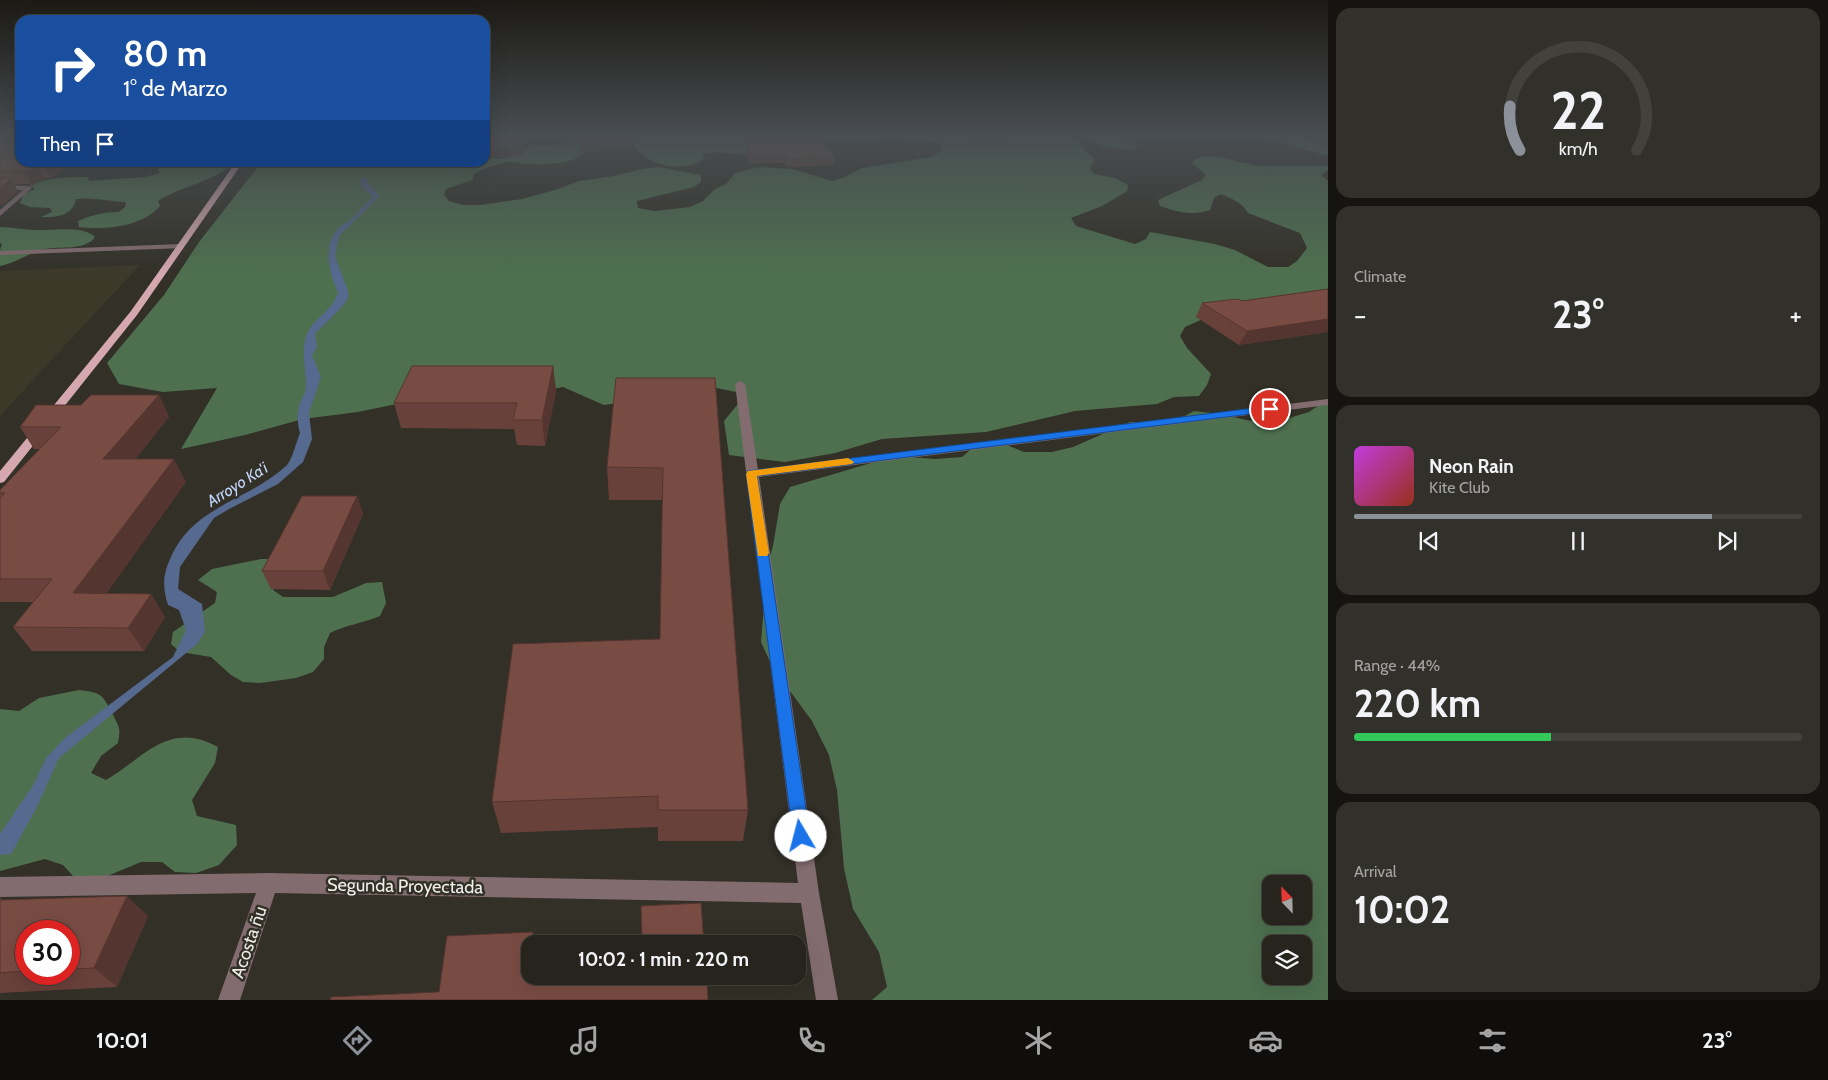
<!DOCTYPE html>
<meta charset="utf-8">
<style>
:root{--surface:#26241d;--page:#32302a;--text:#f1f3f6;--muted:#a4a4a4;--line:#42413b;--accent:#8c9099}
body{margin:0;font-family:Cabin,sans-serif;background:var(--page);color:var(--text);height:100vh;display:flex;flex-direction:column;font-size:19px;white-space:nowrap}
*{box-sizing:border-box;margin:0}
p{font-size:16px;color:var(--muted)}
.icon{flex:none;width:28px;height:28px;fill:none;stroke:currentColor;stroke-width:2;stroke-linecap:round;stroke-linejoin:round}
.map{position:relative;flex:1;overflow:hidden}
.side{display:flex;flex-direction:column;gap:8px;padding:8px;background:#151410;width:500px}
.side>*{flex:none}
.hud{position:absolute;left:15px;top:15px;width:475px;height:152px;border-radius:15px;box-shadow:0 5px 20px #0002,0 0 0 1px var(--line);background:#1a4fa0;color:#fff;overflow:hidden}
.needle{width:32px;rotate:337deg}
.buttons{position:absolute;left:1262px;top:875px;display:grid;gap:10px}
.buttons a{display:grid;place-items:center;width:50px;height:50px;border-radius:10px;background:var(--surface);box-shadow:0 5px 20px #0002,0 0 0 1px var(--line);font-size:25px}
.speed{position:absolute;left:15px;top:920px;display:flex;gap:10px;font-size:25px;font-weight:700;text-align:center}
.speed>*{display:grid;place-content:center;width:65px;height:65px;border-radius:50%;background:var(--surface);box-shadow:0 5px 20px #0002,0 0 0 1px var(--line);line-height:1}
.speed .limit{border:8px solid #d22;background:#fff;color:#111}
.pin{position:absolute;display:grid;place-items:center;width:42px;height:42px;color:#fff;margin:-21px;border:2px solid #fff;border-radius:50%;box-shadow:0 1px 5px #0007}
.me{position:absolute;width:55px;margin:-28px;rotate:352deg;stroke-linejoin:round;filter:drop-shadow(0 0 4px #0008)}
.turn{display:flex;align-items:center;gap:18px;height:105px;padding:0 25px;font-size:22px}
.turn .icon{width:65px;height:65px;stroke-width:2.5}
.turn b{display:block;font-size:35px;line-height:42px}
.then{display:flex;align-items:center;height:48px;padding:0 25px;background:#0003;gap:10px;font-size:19px}
.big{font-size:38px;font-weight:700;line-height:1.1}
.side .widget{flex:1;display:flex;flex-direction:column;justify-content:center;gap:8px;min-width:0;padding:0 18px;border-radius:15px;background:var(--page)}
.side .dial{align-items:center;gap:0}
.dial svg{height:130px;overflow:visible;fill:none;stroke:var(--line);stroke-width:7;stroke-linecap:round;text-anchor:middle}
.dial text{fill:var(--text);stroke:none}
.song{display:flex;align-items:center;gap:15px}
.cover{width:60px;height:60px;border-radius:8px;background:linear-gradient(135deg,hsl(290 70% 55%),hsl(10 70% 35%))}
.played{height:5px;border-radius:2px;background:linear-gradient(90deg,var(--accent) 80%,var(--line) 80%)}
.keys{display:flex;justify-content:space-around;direction:ltr}
.heat{display:flex;justify-content:space-between;align-items:center;font-size:28px;direction:ltr}
.charge{height:8px;border-radius:4px;background:linear-gradient(90deg,#34c759 44%,var(--line) 0)}
.trip{position:absolute;left:521px;top:935px;width:285px;height:50px;border-radius:15px;background:var(--surface);box-shadow:0 5px 20px #0002,0 0 0 1px var(--line);font-weight:700;line-height:50px;text-align:center}
.tab-bar{display:flex;height:80px;justify-content:space-around;align-items:center;background:#0f0e0c;color:var(--muted)}
.tab-bar .icon{width:35px;height:35px}
.tab-bar .selected{color:var(--accent)}
.tab-bar b{font-size:22px;color:var(--text)}
main{display:flex;flex:1;min-height:0}
.map>svg:first-child{display:block}
</style>
<main>
<div class="map">
<svg width="1328" height="1000" viewBox="0 0 1328 1000">
<rect width="100%" height="100%" fill="#323027"/>
<path fill="#3c3929" d="M140,265L32,381L0,416V271Z"/>
<g fill="#4e704f" fill-rule="evenodd">
<path d="M635,136H954L971,138L1067,136L1081,144L1082,148L1095,159L1090,168L1094,174L1115,178L1128,185L1127,191L1102,206L1071,218L1076,226L1135,244L1146,239L1150,232L1215,244L1235,250L1268,267H1288L1297,261L1307,248L1300,233L1248,213C1242,202 1232,199 1221,194L1214,198L1210,210C1192,216 1178,212 1160,206L1158,200L1202,180L1206,175L1192,163L1195,159L1204,156L1221,157L1256,166H1328V170L1321,175L1328,181V311L1212,315L1185,327L1180,336L1187,348L1211,374L1207,385L1199,396L1174,397L1157,404L1075,411L986,432L882,439L835,453L785,462L729,455L724,421L746,394L697,384L654,398L604,405L563,387L514,397L411,401L358,412L303,419L245,435L181,449L217,388L163,392L119,384L107,363L164,295L199,242L261,163L388,164L485,162V139L486,157L500,159L515,156L529,147L544,145L576,143L582,148L584,152C575,165 540,165 525,164C520,164 515,161 510,162C498,163 485,168 474,174L472,180L446,189L444,195L449,201L463,205H481L522,199L555,190L579,181L614,176L642,169L658,167L701,175V182L694,187L637,201L638,208L654,211L690,207L703,201L715,189L726,184L735,173L760,167L792,169L832,181L845,177L862,168L931,157L939,153L942,148L940,143L897,136L883,137L875,140L831,139L824,143L760,156L715,152L702,154L704,159C684,175 638,165 632,139Z"/>
<path d="M1083,136H1124L1129,142L1138,146L1135,150L1104,147Z"/>
<path d="M1269,136H1296L1328,143V156L1268,139Z"/>
<path d="M228,162L232,164C211,183 181,186 158,201L160,206C142,227 105,230 79,227L78,221C91,215 105,212 119,212L125,207L126,202C108,201 92,197 76,199C72,217 56,217 41,217L52,212L50,208L30,207L20,203L24,194L35,189L30,186C47,177 68,177 88,177L89,181L145,177L160,173L158,170L160,166L168,163Z"/>
<path d="M0,227C12,227 24,230 36,230C52,231 83,225 95,237C85,251 60,246 45,249C30,252 16,263 0,266V250L2,244L0,243Z"/>
<path d="M1328,399V1000H872L887,987L879,952L853,909L844,868L837,790L829,755L812,721L773,668L761,642L767,566L773,546L780,504L790,487L881,460L908,457L935,459L962,457L976,445L999,442L1024,452H1052L1073,447L1130,422L1157,423L1179,419L1194,411L1220,414L1246,420L1273,423L1309,412ZM1271,884H1304V916H1271ZM1271,944H1304V976H1271Z"/>
<path d="M261,559H277L282,568L273,590L283,597H333L366,583L382,582L386,603L380,616C363,623 346,625 330,633L324,647V659L313,672L296,678L260,683L243,682L231,675L211,657L180,652L171,644L173,632L215,603L217,592L198,580L212,569Z"/>
<path d="M79,690C101,693 102,693 112,713C119,727 121,727 118,743L101,756L91,773L106,780C145,757 169,720 218,747L215,763L192,800L197,816L236,825L237,845L219,865L196,873L175,872L162,862H141L93,882L74,877L63,865L45,859L0,871V709L19,711L39,698Z"/>
</g>
<path fill="#56698e" d="M361,178H367V183L380,196L339,236L335,256L348,291V298L342,307L315,334L317,347L312,355L321,377L309,413L312,439L303,462L278,484L229,509L214,518L180,567L178,589L202,604L205,632L197,644L59,758L36,809L11,854L0,855V834L34,784L46,758L65,738L173,657L186,630L179,610L168,605C162,586 163,574 171,557C194,505 249,501 287,465C293,458 296,442 300,433C297,424 297,412 300,403C303,397 306,392 306,385C306,370 300,347 308,332C315,317 330,314 338,293C330,274 321,244 340,227C343,224 347,223 350,220C357,214 364,205 372,198V195C365,189 360,188 361,178Z"/>
<g fill="none" stroke-linecap="round" stroke-linejoin="round">
<g fill="#836c70" fill-rule="evenodd">
<path d="M0,185L29,186L32,188L0,216V210L23,190L0,189Z"/>
<path d="M180,244L184,246L183,248L0,255V251Z"/>
<path d="M740,381L745,384L758,470L1328,399V405L759,477L819,893L838,1000H816L801,903L275,893L240,1000H218L256,893L0,897V877L269,873L798,883L735,384Z"/>
</g>
<path fill="#d5a8b0" fill-rule="evenodd" d="M236,162H243L137,315L4,482L0,483V471L131,311Z"/>
</g>
<g fill="#68413a" fill-rule="evenodd">
<path d="M0,136L76,162L51,178H44L32,186L29,184H14L18,192L5,203L0,206Z"/>
<path d="M577,136H632L634,148L581,152Z"/>
<path d="M743,136H818L835,157L834,165L788,167L785,163H749Z"/>
<path d="M1328,289V332L1239,345L1196,317L1202,303L1242,301Z"/>
<path d="M553,366L556,391L545,446L517,445L514,429L401,428L394,403Z"/>
<path d="M715,378L748,810L743,841H658V827L501,833L492,802L660,639L662,500H609L607,467Z"/>
<path d="M159,395L169,417L135,459L186,482L106,593L151,594L165,617L144,651H32L13,627L33,602H0V490L40,449H34L20,427L81,405Z"/>
<path d="M357,496L363,514L330,590L271,589L262,571Z"/>
<path d="M0,898L3,900L148,916L117,987L0,993ZM26,931H69V974H26Z"/>
</g>
<g fill="#55352f">
<path d="M634,140V148L581,152L580,144Z"/>
<path d="M523,145L524,155L485,158V148Z"/>
<path d="M50,162H76L51,178L45,166Z"/>
<path d="M38,166L44,178L32,186L26,173Z"/>
<path d="M11,179L18,192L5,203L0,206V188Z"/>
<path d="M1328,319V332L1239,345L1247,331Z"/>
<path d="M553,366L556,391L545,446L542,420Z"/>
<path d="M159,395L169,417L117,482L103,459Z"/>
<path d="M174,459L186,482L90,617L73,593Z"/>
<path d="M357,496L363,514L330,590L323,571Z"/>
<path d="M151,594L165,617L144,651L128,628Z"/>
<path d="M127,896L148,916L117,987L94,968Z"/>
<path d="M533,932L537,944L532,940Z"/>
</g>
<g fill="#794c43" stroke="#55352f">
<path d="M0,136H20V162H50L45,166H38L26,173L23,171H0Z"/>
<path d="M485,136H520L523,145L485,148Z"/>
<path d="M578,136H632L634,140L580,144Z"/>
<path d="M745,136H818L835,157L788,159L786,155H749Z"/>
<path d="M0,178L11,179L0,188Z"/>
<path d="M1328,289V319L1247,331L1202,303L1238,299L1242,301Z"/>
<path d="M412,366H553L542,420H513L517,403H394Z"/>
<path d="M616,378H715L748,810H658V796L492,802L513,644L660,639L663,468L607,467Z"/>
<path d="M91,395H159L103,459H174L73,593L151,594L128,628L13,627L52,579H0V498L5,493H0V490L61,427H20L36,405H81Z"/>
<path d="M302,496H357L323,571H262Z"/>
<path d="M127,896L94,968L69,969V931H26V971L0,973V900Z"/>
<path d="M701,903L704,944H530V976H707L708,1000H330L331,997L439,992L447,936L533,932L532,940L642,936L641,906Z"/>
</g>
<linearGradient id="sky" x2="0" y2="1"><stop stop-color="#1c1a15"/><stop offset="0.49" stop-color="#494e52"/><stop offset="1" stop-color="#494e52" stop-opacity="0"/></linearGradient>
<rect width="1328" height="276" fill="url(#sky)"/>
<path fill="#1a73e8" stroke="#114b97" d="M1270,406L1274,407V411L757,476L810,836L807,841L801,844L795,841L793,836L746,474L748,471Z"/>
<path fill="#f59e0b" d="M848,458L854,462L852,464L757,476L769,553L767,556H758L746,474L748,471Z"/>
<g text-anchor="middle" stroke-width="5" stroke-linejoin="round" paint-order="stroke">
<g font-size="16" font-style="italic" fill="#c3d6fc" stroke="#323027">
<text transform="translate(237 484) rotate(-32)" y="6">Arroyo Ka'i</text>
</g>
<g font-size="18" fill="#efeee7" stroke="#323027">
<text transform="translate(405 886) rotate(1)" y="6">Segunda Proyectada</text>
<text transform="translate(249 942) rotate(-71)" y="6">Acosta ñu</text>
</g>
</g>
</svg>
<div class="buttons">
<a><svg class="needle" viewBox="-14 -14 28 28"><path d="M0-13l5 13h-10z" fill="#e53935"/><path d="M0 13l5-13h-10z" fill="#a4a4a4"/></svg></a>
<a><svg class="icon" aria-label="layers" viewBox="0 0 24 24"><path d="M12 4l9 5-9 5-9-5zM3 14l9 5 9-5"/></svg></a>
</div>
<div class="speed"><div class="limit">30</div></div>
<div class="pin" style="left:1270px;top:409px;background:#d93025"><svg class="icon" aria-label="arrive" viewBox="0 0 24 24"><path d="M6 21V4h12l-3 4 3 4H6"/></svg></div>
<svg class="me" style="left:801px;top:836px" viewBox="-20 -20 40 40"><circle r="19" fill="#fff"/><path d="M0-13L10 11 0 6-10 11z" fill="#1a73e8"/></svg>
<div class="trip">10:02 · 1 min · 220 m</div>
<div class="hud">
<div class="turn"><svg class="icon" aria-label="right" viewBox="0 0 24 24"><path d="M7 20v-9h11M14 6l5 5-5 5"/></svg><div><b>80 m</b>1° de Marzo</div></div>
<div class="then">Then<svg class="icon" aria-label="arrive" viewBox="0 0 24 24"><path d="M6 21V4h12l-3 4 3 4H6"/></svg></div>
</div>
</div>
<section class="side">
<div class="widget dial"><svg viewBox="0 0 100 80">
<path d="M14 69A42 42 0 1 1 86 69"/>
<path d="M14 69A42 42 0 0 1 8 42" stroke="#8c9099"/>
<text x="50" y="56" font-size="32" font-weight="700">22</text>
<text x="50" y="72" font-size="11">km/h</text>
</svg></div>
<div class="widget"><p>Climate</p>
<div class="heat"><a>−</a><b class="big">23°</b><a>+</a></div>
</div>
<div class="widget">
<div class="song"><i class="cover"></i><div><b>Neon Rain</b><p>Kite Club</p></div></div>
<div class="played"></div>
<div class="keys"><svg class="icon" aria-label="previous" viewBox="0 0 24 24"><path d="M18 5L8 12l10 7zM5 5v14"/></svg><svg class="icon" aria-label="pause" viewBox="0 0 24 24"><path d="M8 5v14M16 5v14"/></svg><svg class="icon" aria-label="next" viewBox="0 0 24 24"><path d="M6 5l10 7-10 7zM19 5v14"/></svg></div>
</div>
<div class="widget"><p>Range · 44%</p><b class="big">220 km</b><div class="charge"></div></div>
<div class="widget"><p>Arrival</p><b class="big">10:02</b></div>
</section>
</main>
<nav class="tab-bar">
<b>10:01</b>
<svg class="icon selected" aria-label="directions" viewBox="0 0 24 24"><path d="M12 3l9 9-9 9-9-9zM9 14v-3h6M13 9l2 2-2 2"/></svg>
<svg class="icon" aria-label="music" viewBox="0 0 24 24"><path d="M9 18V5l10-2v13"/><circle cx="6" cy="18" r="3"/><circle cx="16" cy="16" r="3"/></svg>
<svg class="icon" aria-label="phone" viewBox="0 0 24 24"><path d="M5 4h4l2 5-3 2q2 4 5 5l2-3 5 2v4C11 20 4 13 5 4z"/></svg>
<svg class="icon" aria-label="climate" viewBox="0 0 24 24"><path d="M12 3v18M4 7l16 10M4 17L20 7"/></svg>
<svg class="icon" aria-label="car" viewBox="0 0 24 24"><path d="M5 17H2v-5l4-1 3-4h7l3 4 3 1v5h-3M9 17h6M6 11h13"/><circle cx="7" cy="17" r="2"/><circle cx="17" cy="17" r="2"/></svg>
<svg class="icon" aria-label="filters" viewBox="0 0 24 24"><path d="M4 7h16M4 17h16"/><circle cx="9" cy="7" r="2"/><circle cx="15" cy="17" r="2"/></svg>
<b>23°</b>
</nav>
